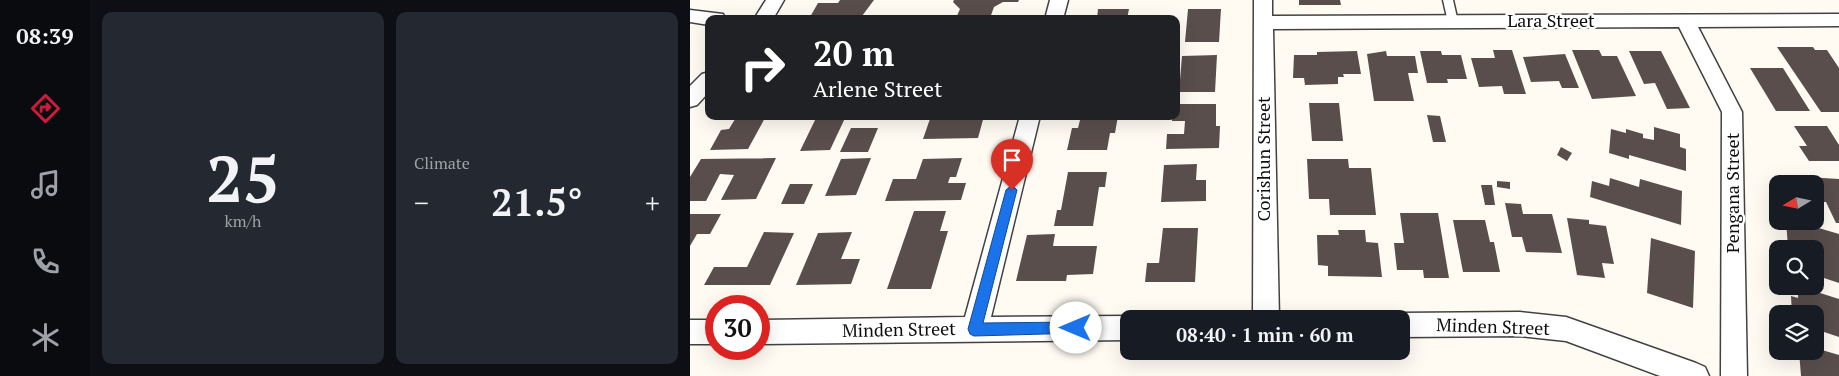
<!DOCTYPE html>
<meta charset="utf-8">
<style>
:root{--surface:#171b24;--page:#242831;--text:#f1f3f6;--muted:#9ea1a6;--accent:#cc1b3d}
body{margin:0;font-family:"PT Serif",serif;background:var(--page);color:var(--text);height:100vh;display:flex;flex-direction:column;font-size:19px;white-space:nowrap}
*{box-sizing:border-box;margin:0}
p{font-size:16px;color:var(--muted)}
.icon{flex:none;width:28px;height:28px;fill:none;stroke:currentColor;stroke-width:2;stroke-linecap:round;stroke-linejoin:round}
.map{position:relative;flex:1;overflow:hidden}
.side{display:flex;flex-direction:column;gap:12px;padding:12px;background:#0d0f14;width:600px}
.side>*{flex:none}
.top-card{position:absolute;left:15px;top:15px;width:475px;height:105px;border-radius:10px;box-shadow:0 5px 20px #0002;background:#202124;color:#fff;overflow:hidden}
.needle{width:32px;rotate:260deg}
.controls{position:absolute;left:1079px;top:175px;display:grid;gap:10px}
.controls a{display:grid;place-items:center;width:55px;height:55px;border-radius:10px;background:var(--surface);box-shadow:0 5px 20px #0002;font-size:25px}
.speed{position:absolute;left:15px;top:295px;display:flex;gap:10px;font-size:25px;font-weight:700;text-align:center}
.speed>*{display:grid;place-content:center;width:65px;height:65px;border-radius:50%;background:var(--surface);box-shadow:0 5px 20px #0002;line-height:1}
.speed .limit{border:8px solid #d22;background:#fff;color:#111}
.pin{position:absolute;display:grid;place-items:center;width:42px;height:42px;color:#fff;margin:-51px -21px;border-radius:50% 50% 50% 0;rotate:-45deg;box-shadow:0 0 5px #0007}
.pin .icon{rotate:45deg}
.me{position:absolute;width:55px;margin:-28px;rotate:270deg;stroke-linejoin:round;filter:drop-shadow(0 0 4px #0008)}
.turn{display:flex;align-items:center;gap:18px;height:105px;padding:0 25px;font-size:22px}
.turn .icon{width:65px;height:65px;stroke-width:2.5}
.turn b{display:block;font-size:35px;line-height:42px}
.big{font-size:38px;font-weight:700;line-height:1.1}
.side .tile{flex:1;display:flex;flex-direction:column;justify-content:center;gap:8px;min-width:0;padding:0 18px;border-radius:10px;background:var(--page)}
.side .dial{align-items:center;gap:0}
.dial b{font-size:65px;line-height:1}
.heat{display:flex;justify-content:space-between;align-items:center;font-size:28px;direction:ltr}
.side .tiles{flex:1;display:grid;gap:12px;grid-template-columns:repeat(2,1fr)}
.trip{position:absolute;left:430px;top:310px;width:290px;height:50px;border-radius:10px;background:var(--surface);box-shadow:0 5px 20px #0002;font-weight:700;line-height:50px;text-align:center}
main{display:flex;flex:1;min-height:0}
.menu{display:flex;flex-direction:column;width:90px;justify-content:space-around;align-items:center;background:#090b0e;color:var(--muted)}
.menu .icon{width:35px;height:35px}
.menu .selected{color:var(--accent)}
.menu b{font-size:22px;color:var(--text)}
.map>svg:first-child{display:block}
</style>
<main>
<nav class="menu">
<b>08:39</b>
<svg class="icon selected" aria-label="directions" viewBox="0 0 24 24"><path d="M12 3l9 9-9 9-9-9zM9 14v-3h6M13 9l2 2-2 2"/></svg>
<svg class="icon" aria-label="music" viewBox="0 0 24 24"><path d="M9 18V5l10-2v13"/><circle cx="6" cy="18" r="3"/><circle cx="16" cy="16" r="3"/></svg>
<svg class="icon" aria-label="phone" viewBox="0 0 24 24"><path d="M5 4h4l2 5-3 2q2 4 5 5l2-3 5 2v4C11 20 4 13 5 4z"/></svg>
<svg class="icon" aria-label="climate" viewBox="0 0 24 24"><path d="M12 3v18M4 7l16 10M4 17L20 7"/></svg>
</nav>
<section class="side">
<div class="tiles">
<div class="tile dial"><b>25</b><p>km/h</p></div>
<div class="tile"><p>Climate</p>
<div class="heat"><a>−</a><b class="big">21.5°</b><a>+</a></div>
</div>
</div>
</section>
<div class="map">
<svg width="1149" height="376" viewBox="0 0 1149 376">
<rect width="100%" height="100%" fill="#fffaf2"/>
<g fill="#594e4b">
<path d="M150,0H184L172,16L120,17L128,3H148Z"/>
<path d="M264,0H329L328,2H313L304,7L300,18H266L270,9L263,2Z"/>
<path d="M609,0H650L651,5H609Z"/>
<path d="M408,9H439L437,19H407Z"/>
<path d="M498,9H531L529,42H495Z"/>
<path d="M1087,47H1123L1125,50H1137L1149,68V112H1131Z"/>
<path d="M803,50H822L836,94H814L812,86L789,87L781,58H805Z"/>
<path d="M882,50H909L912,56H927L946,96L902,99Z"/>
<path d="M667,51L671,74H653L654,77H648V84L615,85L614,78H603L604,55H627V52Z"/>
<path d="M696,51L697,56H725L728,73H718L724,101H684L677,54Z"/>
<path d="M730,51H751L752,55H771L777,79H757L758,83H737Z"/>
<path d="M939,51H971L1000,108L977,109L965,83L954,84Z"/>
<path d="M875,54L889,88H872L869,81L841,82L833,57Z"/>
<path d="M527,55L525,92H489L492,56Z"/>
<path d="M1060,68H1093L1120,111H1086Z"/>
<path d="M619,103H649L653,141H622Z"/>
<path d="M486,104H526V126H530L529,148L476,149L477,134H494L495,121H482V116H486Z"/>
<path d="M737,115L750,116L756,142H743Z"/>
<path d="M47,116H76L58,149L20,150L31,130L39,129Z"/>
<path d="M127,116H156L140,150L110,151Z"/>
<path d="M241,116H294L288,138L233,139Z"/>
<path d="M391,116H428L425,133H420L417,150H377L382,128H388Z"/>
<path d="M1104,126H1137L1149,145V161H1119L1109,146H1117Z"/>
<path d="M964,127L990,134V147L996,149V171L939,155V159L919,153L921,129L936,133V129L953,134V138L964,140Z"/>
<path d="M161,128H188L178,152H150Z"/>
<path d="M871,147L882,153L877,161L867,155Z"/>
<path d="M86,158L66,199L31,200L44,175L30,174L16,201H0V177L11,159Z"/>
<path d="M181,158L166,195L135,196L151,159Z"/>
<path d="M272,158L266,177H260L258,183H276L271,200L195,201L203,179H226L233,159Z"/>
<path d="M617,159H658L659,168H681L686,215H640L639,199H619Z"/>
<path d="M507,164L506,180H516V201L471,202L474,165Z"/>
<path d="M378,172H417L415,187H409L403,226H364L367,210H371Z"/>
<path d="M1116,177L1149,179V223H1146L1136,202H1129L1125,194V184H1120Z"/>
<path d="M920,178L949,187L950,179L992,191L991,225L900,197L902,181L919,186Z"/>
<path d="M807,181L820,182V189L807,187Z"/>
<path d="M100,184H123L114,204H91Z"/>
<path d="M791,185H802L805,205H795Z"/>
<path d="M815,203L831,204L833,214H862L872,253L836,252L832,237H822Z"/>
<path d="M224,211H256L250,231H258L241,289H197Z"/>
<path d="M710,213H748L759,278H734L733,270H707L704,243H714Z"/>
<path d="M0,214H31L20,234H7L0,246Z"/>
<path d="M877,218L899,220V224L916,226L924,264L912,263L915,278L887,275Z"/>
<path d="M763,220H795L800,242H804L810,272H773Z"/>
<path d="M1096,221H1105L1149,234V283L1125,275V249L1098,247Z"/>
<path d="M473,228H508L505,282H455L457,263H469Z"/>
<path d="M648,230H675L676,242L688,243L692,277L638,276V266L628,265L627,235H649Z"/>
<path d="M74,232L104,233L80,285H14L24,267H57Z"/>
<path d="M162,232L151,259H170L161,284L106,285L128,233Z"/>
<path d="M365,234L363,246H407L403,274L377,275L376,281H326L337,235Z"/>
<path d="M961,238L1005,251L1003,308L957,293Z"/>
<path d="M1108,286L1149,299V337L1125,329V314H1102L1101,296L1108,298Z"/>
<path d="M1125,348L1149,355V376H1111L1109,351H1125Z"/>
</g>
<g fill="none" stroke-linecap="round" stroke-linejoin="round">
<defs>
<path id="service" d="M753,0H763L768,22L766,24L763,25L758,22Z"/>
<g id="minor">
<path d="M76,0H94L83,19H64Z"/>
<path d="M360,0H378L373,19H355Z"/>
<path d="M564,0H582V16L1149,14V26L1008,27L1052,112L1057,376H1031L1032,112L989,27L583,29L589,319H563Z"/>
<path d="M0,10L33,14L35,19H19V25L0,22Z"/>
<path d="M19,72V92L7,105L0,107V86L12,74Z"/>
<path d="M330,116H350L301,317L439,316L447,319H439V340L69,344V320L275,317Z"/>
<path d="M830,312L876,317L1006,363L1015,367L1019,376H970L876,341L830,336L711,337V319H701L711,313Z"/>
<rect x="0" y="320" width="26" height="24"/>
</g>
</defs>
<use href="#service" stroke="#424242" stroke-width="3"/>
<use href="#minor" stroke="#424242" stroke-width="3"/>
<use href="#service" fill="#fff" fill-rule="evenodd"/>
<use href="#minor" fill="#fff" fill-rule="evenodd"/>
</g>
<path fill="#1a73e8" stroke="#114b97" d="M322,185L327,190L293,323L386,322L391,324L393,328L391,333L284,336L280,334L278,329L316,190Z"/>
<g text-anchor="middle" stroke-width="5" stroke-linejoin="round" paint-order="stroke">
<g font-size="18" fill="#0f0f0f" stroke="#fff">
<text x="861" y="27">Lara Street</text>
<text transform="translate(574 159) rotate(-90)" y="6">Corishun Street</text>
<text transform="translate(1043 193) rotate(-90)" y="6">Pengana Street</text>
<text transform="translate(803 327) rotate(2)" y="6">Minden Street</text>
<text transform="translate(209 330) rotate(-1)" y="6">Minden Street</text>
</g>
</g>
</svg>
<div class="controls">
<a><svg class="needle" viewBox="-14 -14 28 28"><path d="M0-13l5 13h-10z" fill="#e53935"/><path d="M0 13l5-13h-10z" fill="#9ea1a6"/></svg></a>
<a><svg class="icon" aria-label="search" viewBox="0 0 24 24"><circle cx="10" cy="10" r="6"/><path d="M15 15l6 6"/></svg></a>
<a><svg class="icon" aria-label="layers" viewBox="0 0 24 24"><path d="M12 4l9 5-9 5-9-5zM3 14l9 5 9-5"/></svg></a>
</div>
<div class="speed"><div class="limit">30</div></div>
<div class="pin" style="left:322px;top:190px;background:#d93025"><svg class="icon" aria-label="arrive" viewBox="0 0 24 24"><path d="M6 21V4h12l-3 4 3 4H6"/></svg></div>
<svg class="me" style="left:386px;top:328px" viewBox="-20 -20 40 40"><circle r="19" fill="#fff"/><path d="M0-13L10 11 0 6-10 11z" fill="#1a73e8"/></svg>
<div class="trip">08:40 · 1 min · 60 m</div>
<div class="top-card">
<div class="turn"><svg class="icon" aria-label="right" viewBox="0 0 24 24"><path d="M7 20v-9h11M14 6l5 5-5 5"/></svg><div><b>20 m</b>Arlene Street</div></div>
</div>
</div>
</main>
